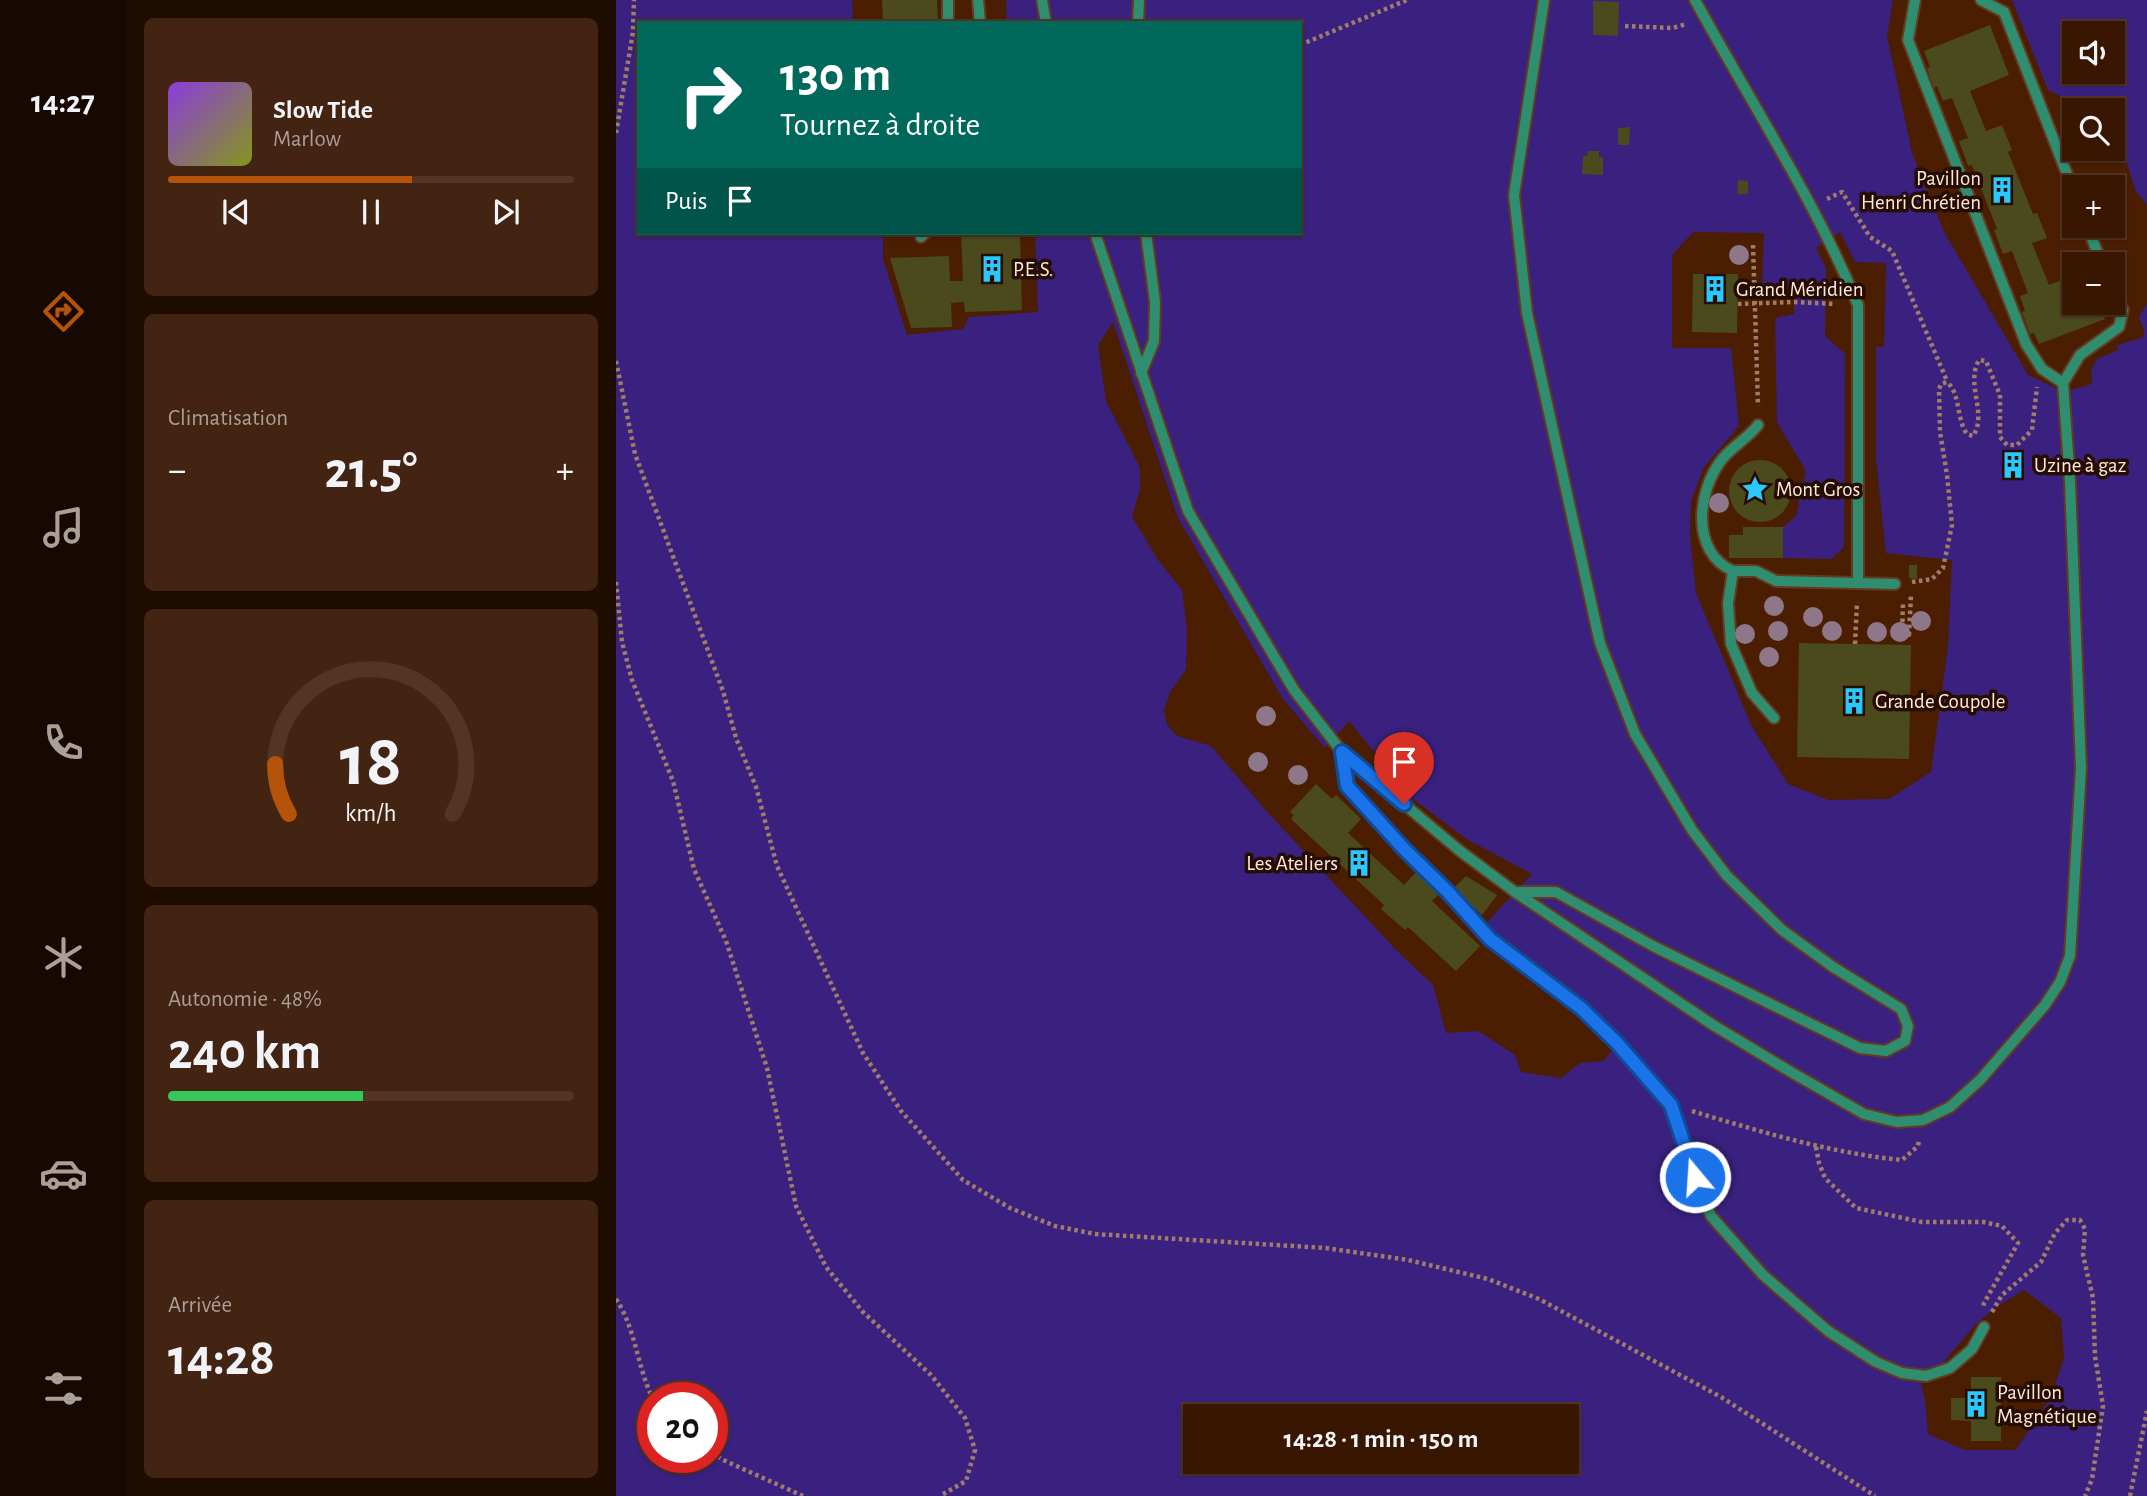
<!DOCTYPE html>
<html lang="fr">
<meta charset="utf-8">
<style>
:root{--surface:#381602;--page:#432311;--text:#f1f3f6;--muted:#ab9f99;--line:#523524;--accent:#b45309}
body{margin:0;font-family:"Alegreya Sans",sans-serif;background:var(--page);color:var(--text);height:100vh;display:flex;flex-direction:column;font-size:26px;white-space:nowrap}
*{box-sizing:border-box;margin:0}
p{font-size:23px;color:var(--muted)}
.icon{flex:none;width:38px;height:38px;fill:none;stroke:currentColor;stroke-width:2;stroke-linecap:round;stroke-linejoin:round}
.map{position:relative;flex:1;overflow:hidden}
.side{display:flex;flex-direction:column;gap:18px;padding:18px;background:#1f0c01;width:490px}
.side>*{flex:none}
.guide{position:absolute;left:21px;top:21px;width:665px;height:214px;border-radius:0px;box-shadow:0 2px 5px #0004,0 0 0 2px var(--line);background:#00695c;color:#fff;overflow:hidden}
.buttons{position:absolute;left:1446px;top:21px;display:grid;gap:14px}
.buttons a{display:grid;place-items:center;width:63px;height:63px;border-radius:0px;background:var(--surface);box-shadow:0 2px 5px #0004,0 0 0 2px var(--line);font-size:35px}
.speed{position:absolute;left:21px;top:1382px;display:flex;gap:14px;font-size:35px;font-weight:700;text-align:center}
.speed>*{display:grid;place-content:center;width:91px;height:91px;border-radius:50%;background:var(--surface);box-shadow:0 2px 5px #0004,0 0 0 2px var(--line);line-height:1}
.speed .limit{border:10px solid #d22;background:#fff;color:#111}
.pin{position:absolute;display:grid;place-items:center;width:60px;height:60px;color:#fff;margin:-72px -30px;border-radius:50% 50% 50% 0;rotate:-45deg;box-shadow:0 0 7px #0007}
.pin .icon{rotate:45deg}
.me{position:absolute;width:77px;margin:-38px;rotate:342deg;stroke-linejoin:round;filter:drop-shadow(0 0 5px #0008)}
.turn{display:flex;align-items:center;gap:24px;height:147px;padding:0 28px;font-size:32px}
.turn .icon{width:91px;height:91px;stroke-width:2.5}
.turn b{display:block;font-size:49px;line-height:60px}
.then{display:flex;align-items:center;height:66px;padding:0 28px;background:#0003;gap:14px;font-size:26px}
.big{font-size:52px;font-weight:600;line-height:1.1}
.side .card{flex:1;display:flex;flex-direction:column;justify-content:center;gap:10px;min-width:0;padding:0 24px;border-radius:10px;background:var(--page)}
.side .dial{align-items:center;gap:0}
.dial svg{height:182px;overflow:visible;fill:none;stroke:var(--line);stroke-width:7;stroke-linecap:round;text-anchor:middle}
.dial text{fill:var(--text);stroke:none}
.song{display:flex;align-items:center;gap:21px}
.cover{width:84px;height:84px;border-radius:10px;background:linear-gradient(135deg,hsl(270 70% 55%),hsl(70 70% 35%))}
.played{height:7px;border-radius:4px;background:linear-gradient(90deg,var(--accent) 60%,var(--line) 60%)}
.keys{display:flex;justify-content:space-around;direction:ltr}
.heat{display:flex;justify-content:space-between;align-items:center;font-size:38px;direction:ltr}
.charge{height:10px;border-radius:5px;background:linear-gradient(90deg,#34c759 48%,var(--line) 0)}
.trip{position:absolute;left:567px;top:1404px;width:396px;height:70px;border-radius:0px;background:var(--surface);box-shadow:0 2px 5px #0004,0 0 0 2px var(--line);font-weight:600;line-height:70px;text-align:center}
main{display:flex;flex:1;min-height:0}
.menu{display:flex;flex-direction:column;width:126px;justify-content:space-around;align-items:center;background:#160901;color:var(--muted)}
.menu .icon{width:49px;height:49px}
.menu .selected{color:var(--accent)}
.menu b{font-size:32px;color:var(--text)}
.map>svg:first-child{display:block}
</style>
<main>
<nav class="menu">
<b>14:27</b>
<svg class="icon selected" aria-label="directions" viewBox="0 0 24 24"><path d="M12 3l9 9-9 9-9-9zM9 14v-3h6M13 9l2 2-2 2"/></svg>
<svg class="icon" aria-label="music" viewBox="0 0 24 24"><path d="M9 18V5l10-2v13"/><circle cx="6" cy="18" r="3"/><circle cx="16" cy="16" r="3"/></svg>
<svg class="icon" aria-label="phone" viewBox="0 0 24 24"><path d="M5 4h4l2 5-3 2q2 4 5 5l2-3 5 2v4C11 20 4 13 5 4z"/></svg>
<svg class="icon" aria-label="climate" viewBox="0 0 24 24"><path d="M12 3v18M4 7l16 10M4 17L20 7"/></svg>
<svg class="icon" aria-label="car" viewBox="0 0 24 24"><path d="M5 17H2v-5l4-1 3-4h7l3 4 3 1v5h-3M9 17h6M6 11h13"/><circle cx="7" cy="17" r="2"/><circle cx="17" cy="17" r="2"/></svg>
<svg class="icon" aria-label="filters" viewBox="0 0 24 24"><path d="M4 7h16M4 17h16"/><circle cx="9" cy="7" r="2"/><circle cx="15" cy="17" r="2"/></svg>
</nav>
<section class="side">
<div class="card">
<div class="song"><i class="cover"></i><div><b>Slow Tide</b><p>Marlow</p></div></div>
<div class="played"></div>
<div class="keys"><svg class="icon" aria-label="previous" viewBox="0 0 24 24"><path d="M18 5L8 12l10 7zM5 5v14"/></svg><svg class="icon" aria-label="pause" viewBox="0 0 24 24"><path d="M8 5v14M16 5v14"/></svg><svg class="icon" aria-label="next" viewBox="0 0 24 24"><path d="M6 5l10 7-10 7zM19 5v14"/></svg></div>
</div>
<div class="card"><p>Climatisation</p>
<div class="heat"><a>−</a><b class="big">21.5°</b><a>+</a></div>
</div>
<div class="card dial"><svg viewBox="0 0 100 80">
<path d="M14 69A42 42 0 1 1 86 69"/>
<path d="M14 69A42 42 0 0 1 8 47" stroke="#b45309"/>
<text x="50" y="56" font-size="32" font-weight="700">18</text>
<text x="50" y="72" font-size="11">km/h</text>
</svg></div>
<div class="card"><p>Autonomie · 48%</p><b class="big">240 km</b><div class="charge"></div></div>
<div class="card"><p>Arrivée</p><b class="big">14:28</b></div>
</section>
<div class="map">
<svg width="1531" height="1496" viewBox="0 0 1531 1496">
<rect width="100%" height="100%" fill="#4b1e02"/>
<g fill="#3a2180" fill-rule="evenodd">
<path d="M0,0H236L237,23H23V233H267V259L291,335L347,329L353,317L422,312L419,233H684V23H391L390,0H1277L1271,36L1296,153L1328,232L1412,375L1448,392L1476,384L1475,370L1481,359L1502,350L1501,345L1525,338L1529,334L1523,317L1531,304V1496H0ZM1077,232L1148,233L1146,287L1179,289L1178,314L1159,318L1161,422L1190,471L1180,516L1167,527V558L1215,559L1228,547L1229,354L1209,336L1210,268L1200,248L1224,232L1239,262L1270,263L1268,347H1260V459L1270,553L1336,560L1332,646L1315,772L1273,799L1212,800L1172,784L1135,725L1080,593L1074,536L1075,501L1088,467L1123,426L1115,348H1056V255ZM497,322L562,518L667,699L709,748L733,721L754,747L777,769L781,787L852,840L916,874L872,921L874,939L1001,1043L988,1061L964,1063L945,1078L905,1072L899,1055L862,1031L830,1033L817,985L782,952L653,814L595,746L561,736L551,725L548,710L554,692L570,669L571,631L566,590L542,560L516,517L524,489V468L490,401L482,345ZM1408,1290L1445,1318L1448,1357L1436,1395L1400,1450H1348L1312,1434L1309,1401L1303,1373L1325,1365L1359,1325L1380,1307ZM37,1398H96V1458H37ZM579,1416H950V1461H579Z"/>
<path d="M1396,0H1531V204L1520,192L1503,138L1496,136V110H1466L1462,105L1432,90ZM1458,33H1496V72H1458Z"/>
</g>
<g fill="#4b4a1c">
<path d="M266,0H321L322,23H267Z"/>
<path d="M977,1L1003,2L1002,36L977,35Z"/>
<path d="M1374,25L1393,75L1354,91L1370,131L1386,125L1396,150L1392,152L1417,214L1421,213L1431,238L1416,243L1433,285L1458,275V303H1483L1489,319L1423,344L1418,333L1414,334L1406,312L1409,311L1404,296L1412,293L1396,251L1387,254L1378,230L1381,229L1356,165L1352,166L1343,141L1352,138L1336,98L1327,101L1321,86L1318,88L1311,68L1314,67L1308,51Z"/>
<path d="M1014,127L1013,145H1002V128Z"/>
<path d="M972,151H983V157H987V175L966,174L967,156H971Z"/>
<path d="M1122,180L1132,181V194H1121Z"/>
<path d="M345,233H404L406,310L349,312L348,302L335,303L336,327L295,328L274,258L333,256L334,281H347Z"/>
<path d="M1077,274H1122L1121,333L1076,332Z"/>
<path d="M1388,455L1407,456L1406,475L1387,474Z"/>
<circle cx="1144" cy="491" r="31"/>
<path d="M1127,527H1167V558H1113V535H1127Z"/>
<path d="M1293,565H1301V579L1293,578Z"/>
<path d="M1183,643L1295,645L1293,759L1181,757Z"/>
<path d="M700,784L716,799L720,795L745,819L732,833L788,885L801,871L824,893L816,901L864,946L840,971L792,927L789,930L765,909L768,905L675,819L678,815L674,812Z"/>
<path d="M850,876L881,895L866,915L837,889Z"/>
<path d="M1355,1377H1385V1441H1355V1421L1335,1420V1398H1355Z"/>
</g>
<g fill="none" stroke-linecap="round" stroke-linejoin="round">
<defs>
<g id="lane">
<path d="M332,0V23"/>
<path d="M362,0L364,23"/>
<path d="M426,0L430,23"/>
<path d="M1079,0C1134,101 1198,199 1242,305V583"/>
<path d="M1299,0L1292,40L1410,344L1426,369L1447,383"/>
<path d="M1365,0L1388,12L1458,192"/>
<path d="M522,23L523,0"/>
<path d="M1471,226L1486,264"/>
<path d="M479,233L572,511L678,690L726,752L844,851L899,892L1097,1025L1175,1072L1248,1114L1281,1122L1307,1120L1334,1107L1364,1080L1429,1005L1444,982L1454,956L1465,768L1454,482L1447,383L1464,355L1503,327L1507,310L1496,287"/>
<path d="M305,237L309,233"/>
<path d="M525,373L538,341L539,302L530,233"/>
<path d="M1117,571C1074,552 1081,490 1107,458C1117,446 1132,438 1142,425"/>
<path d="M1158,718L1136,693L1115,644L1112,603L1117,571H1140L1160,581L1279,584"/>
<path d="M726,752L731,786L788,849L874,939L965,1008L1001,1043L1055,1105L1085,1195L1095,1216L1147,1275L1212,1331L1260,1362L1286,1373L1310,1376L1334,1368L1356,1349L1368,1327"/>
<path d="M899,892H940L1037,946L1244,1048L1270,1051L1289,1041L1292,1026L1285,1009L1217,967L1166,930L1111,876L1076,830L1019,734L984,643L911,313L898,195L928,0"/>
</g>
</defs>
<use href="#lane" stroke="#643a21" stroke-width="14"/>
<g stroke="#9f7d69" stroke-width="4.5" stroke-dasharray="3.5 3.5" stroke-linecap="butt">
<path d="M1009,26L1056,28L1071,24"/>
<path d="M684,45L791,0"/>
<path d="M0,133L17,32L18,0"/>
<path d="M1211,199L1226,192L1254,237L1276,251L1331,381"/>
<path d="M1137,245L1142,406"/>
<path d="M1122,304L1178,302L1220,304"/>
<path d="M0,361L19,454L107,691L120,738L140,787L161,866L247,1053L285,1111L347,1180L394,1208L439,1226L479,1234L710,1248L792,1260L872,1279L923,1299L1105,1397L1259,1496"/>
<path d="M0,582L6,642L16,680L57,781L78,869L110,941L151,1068L180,1206L210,1267L247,1312L315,1375L349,1418L359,1450L350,1481L324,1496"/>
<path d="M1296,582L1316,579L1327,568L1336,525L1331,475L1324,432L1323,389L1325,384L1331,382C1345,394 1340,419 1351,434L1357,436C1372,414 1349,384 1363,360L1370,361L1384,395V437L1391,445H1401L1416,430L1421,387"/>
<path d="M1286,636L1293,635L1295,594"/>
<path d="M1286,636L1287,602"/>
<path d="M1239,644L1241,602"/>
<path d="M1076,1111C1146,1132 1214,1153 1286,1160L1302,1146L1303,1140"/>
<path d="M1200,1147L1203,1163L1209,1178L1240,1208L1306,1222H1367L1386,1226L1402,1243L1368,1303L1367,1308"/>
<path d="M0,1299C20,1329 21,1367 37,1399"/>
<path d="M1376,1312L1386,1295L1425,1262L1439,1233L1451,1220H1464L1469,1229L1467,1255L1477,1298L1479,1356L1487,1406L1476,1479L1469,1496"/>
<path d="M96,1452L105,1459L187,1496"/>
<path d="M1514,1496L1531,1411"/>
</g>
<use href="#lane" stroke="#2f8e6f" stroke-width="10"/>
</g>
<g fill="#8e7789">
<circle cx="1123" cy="255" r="10"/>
<circle cx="1103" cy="503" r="10"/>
<circle cx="1158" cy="606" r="10"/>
<circle cx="1197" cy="617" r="10"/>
<circle cx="1305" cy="621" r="10"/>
<circle cx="1162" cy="631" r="10"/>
<circle cx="1216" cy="631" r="10"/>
<circle cx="1261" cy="632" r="10"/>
<circle cx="1284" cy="632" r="10"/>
<circle cx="1129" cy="634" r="10"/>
<circle cx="1153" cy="657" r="10"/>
<circle cx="650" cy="716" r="10"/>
<circle cx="642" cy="762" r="10"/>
<circle cx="682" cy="775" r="10"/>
</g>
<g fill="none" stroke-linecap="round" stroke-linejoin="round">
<defs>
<path id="route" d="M788,804L726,752L731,786L788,849L832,892L874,939L965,1008L1001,1043L1055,1105L1079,1177"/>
</defs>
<use href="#route" stroke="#114b97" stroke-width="18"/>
<use href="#route" stroke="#1a73e8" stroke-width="12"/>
</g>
<defs>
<symbol id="building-bare" viewBox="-9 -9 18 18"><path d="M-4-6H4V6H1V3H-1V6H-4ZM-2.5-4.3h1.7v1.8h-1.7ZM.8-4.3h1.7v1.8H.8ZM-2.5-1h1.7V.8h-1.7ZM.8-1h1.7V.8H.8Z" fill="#29c8ff" stroke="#260d02" stroke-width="2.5" paint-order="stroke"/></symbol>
<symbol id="sight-bare" viewBox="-9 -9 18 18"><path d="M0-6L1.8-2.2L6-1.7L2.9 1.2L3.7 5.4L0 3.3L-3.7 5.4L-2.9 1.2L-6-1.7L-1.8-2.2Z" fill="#29c8ff" stroke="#260d02" stroke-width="2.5" paint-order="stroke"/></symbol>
</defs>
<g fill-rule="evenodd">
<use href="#building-bare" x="1367" y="171" width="38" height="38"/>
<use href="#building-bare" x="357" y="250" width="38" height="38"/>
<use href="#building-bare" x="1080" y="270" width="38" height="38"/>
<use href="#building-bare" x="1378" y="446" width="38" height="38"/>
<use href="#sight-bare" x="1120" y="470" width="38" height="38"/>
<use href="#building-bare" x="1219" y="682" width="38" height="38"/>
<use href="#building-bare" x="724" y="844" width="38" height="38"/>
<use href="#building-bare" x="1341" y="1385" width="38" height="38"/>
</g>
<g text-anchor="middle" stroke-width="7" stroke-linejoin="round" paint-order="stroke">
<g font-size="21" fill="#fee7dc" stroke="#260d02" text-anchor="start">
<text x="1365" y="185" text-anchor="end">Pavillon<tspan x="1365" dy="24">Henri Chrétien</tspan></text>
<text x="397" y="276">P.E.S.</text>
<text x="1120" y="296">Grand Méridien</text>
<text x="1418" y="472">Uzine à gaz</text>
<text x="1160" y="496">Mont Gros</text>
<text x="1259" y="708">Grande Coupole</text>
<text x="722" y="870" text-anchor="end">Les Ateliers</text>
<text x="1381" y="1399">Pavillon<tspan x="1381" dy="24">Magnétique</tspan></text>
</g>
</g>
</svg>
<div class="buttons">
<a><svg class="icon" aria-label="sound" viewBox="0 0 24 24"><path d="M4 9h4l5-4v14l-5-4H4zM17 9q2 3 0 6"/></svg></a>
<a><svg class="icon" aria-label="search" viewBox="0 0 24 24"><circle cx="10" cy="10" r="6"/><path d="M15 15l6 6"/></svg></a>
<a>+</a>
<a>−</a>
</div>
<div class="speed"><div class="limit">20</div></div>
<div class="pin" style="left:788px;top:804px;background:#d93025"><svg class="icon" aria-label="arrive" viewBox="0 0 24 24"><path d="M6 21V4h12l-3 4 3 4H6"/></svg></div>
<svg class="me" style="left:1079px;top:1177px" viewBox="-20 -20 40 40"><circle r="17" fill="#1a73e8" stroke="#fff" stroke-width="3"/><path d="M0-11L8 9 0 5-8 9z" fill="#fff"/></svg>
<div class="trip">14:28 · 1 min · 150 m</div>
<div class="guide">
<div class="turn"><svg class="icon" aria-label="right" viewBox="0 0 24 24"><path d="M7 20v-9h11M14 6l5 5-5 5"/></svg><div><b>130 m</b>Tournez à droite</div></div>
<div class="then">Puis<svg class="icon" aria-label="arrive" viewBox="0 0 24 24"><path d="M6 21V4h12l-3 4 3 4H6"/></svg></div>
</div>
</div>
</main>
